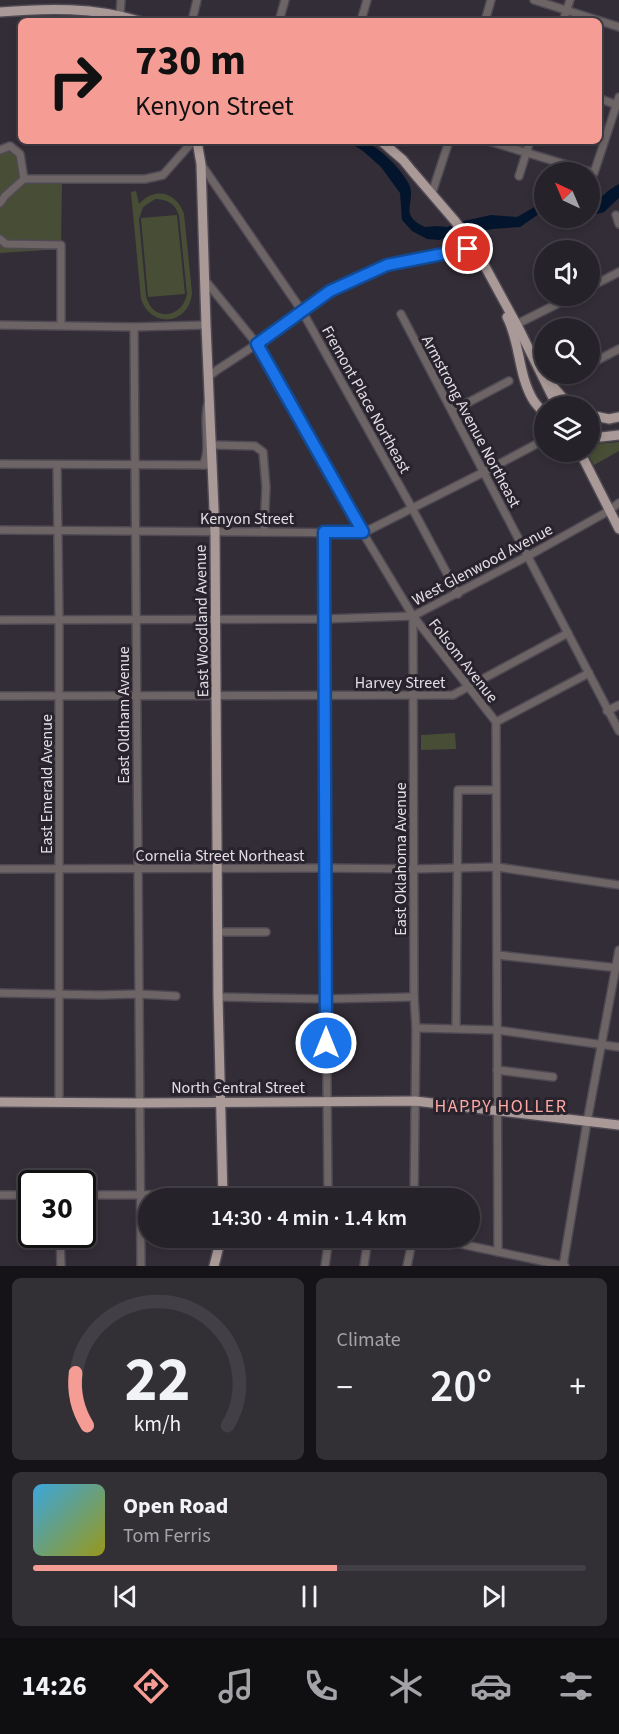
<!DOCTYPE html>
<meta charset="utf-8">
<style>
:root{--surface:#262229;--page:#322f35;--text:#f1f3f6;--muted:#a4a4a8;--line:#423f46;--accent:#f59c95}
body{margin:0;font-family:"Source Sans 3",sans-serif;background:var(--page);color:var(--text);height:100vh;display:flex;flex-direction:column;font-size:22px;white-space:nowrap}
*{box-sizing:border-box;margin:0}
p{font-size:20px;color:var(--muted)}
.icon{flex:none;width:33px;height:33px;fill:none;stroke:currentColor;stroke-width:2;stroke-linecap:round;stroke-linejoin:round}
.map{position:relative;height:1266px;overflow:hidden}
.side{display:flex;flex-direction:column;gap:12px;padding:12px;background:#151317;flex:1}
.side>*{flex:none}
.banner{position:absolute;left:18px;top:18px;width:584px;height:126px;border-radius:9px;box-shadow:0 3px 9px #0003,0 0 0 2px var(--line);background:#f59c95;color:#111;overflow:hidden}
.needle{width:39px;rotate:316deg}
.fabs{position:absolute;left:534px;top:162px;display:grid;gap:12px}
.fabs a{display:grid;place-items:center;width:66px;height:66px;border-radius:50%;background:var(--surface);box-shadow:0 3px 9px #0003,0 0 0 2px var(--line);font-size:30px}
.speed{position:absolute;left:18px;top:1170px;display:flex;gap:12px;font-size:30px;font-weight:700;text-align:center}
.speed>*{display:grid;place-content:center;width:78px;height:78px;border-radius:50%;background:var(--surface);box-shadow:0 3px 9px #0003,0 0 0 2px var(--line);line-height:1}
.speed .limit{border:3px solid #111;border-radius:9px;background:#fff;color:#111}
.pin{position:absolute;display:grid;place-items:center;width:51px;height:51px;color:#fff;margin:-26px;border:3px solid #fff;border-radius:50%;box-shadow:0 2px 6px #0007}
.me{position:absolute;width:66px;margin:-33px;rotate:0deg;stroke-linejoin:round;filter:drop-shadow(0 0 4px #0008)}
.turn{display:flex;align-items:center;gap:21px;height:126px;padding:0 18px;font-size:27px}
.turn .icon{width:78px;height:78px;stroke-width:2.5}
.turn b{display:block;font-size:42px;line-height:51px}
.big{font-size:45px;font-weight:600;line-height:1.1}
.side .tile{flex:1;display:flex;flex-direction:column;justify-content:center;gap:9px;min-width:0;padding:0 21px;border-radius:9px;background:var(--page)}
.side .dial{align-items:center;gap:0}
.dial svg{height:156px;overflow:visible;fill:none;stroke:var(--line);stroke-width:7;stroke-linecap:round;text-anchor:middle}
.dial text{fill:var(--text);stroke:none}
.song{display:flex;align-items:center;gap:18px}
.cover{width:72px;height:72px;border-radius:9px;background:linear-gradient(135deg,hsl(200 70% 55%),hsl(60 70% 35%))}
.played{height:6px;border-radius:3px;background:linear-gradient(90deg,var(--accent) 55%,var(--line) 55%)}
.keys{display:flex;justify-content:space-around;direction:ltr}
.heat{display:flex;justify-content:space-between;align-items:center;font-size:33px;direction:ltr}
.side .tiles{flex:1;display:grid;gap:12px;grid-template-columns:1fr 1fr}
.tile:last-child{grid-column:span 2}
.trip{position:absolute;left:138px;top:1188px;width:342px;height:60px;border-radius:30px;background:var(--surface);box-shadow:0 3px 9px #0003,0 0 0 2px var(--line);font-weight:600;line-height:60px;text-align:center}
.tab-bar{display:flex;height:96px;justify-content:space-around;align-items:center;background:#0f0e10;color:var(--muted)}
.tab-bar .icon{width:42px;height:42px}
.tab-bar .selected{color:var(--accent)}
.tab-bar b{font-size:27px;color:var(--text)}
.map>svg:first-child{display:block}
</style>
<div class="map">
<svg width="619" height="1266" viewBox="0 0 619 1266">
<rect width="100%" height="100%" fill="#332d37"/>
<g fill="#484e35" fill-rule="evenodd">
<path d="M10,146L20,154L24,179H62L61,249L0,253V150Z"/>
<path d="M136,191L139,204C154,186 177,192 184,214L192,293C189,325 151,329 141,299L131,192ZM155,199C167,199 176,204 179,216L187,294C182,319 152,322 146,296L139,219L143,207Z"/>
<path d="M177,215L185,294L148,297L141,218Z"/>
<path d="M619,442V451L594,465L587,452H590V446C597,442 609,444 619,442Z"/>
<path d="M455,733L456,749L421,750V735Z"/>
</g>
<g fill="#03152d">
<path d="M347,141C353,141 360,140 366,142C382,150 400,168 409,184C417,202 397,214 425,227L437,226L447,227L464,221L491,215L517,217L538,205L544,204V211H543L520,227L492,229L439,240L427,239L412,231L402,220L400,193L381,167L363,151Z"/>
<path d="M619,184V198L604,212L590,216V206C600,199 607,190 619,184Z"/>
</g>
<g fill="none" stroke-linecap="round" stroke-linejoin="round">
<defs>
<g id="minor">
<path d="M534,0L619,27"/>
<path d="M120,15L121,0"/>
<path d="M192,21L197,0"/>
<path d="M279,21L285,0"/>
<path d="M361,21L367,0"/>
<path d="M485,21L491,0"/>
<path d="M563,21L570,0"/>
<path d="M598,98L617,105"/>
<path d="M488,141L594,173L619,97"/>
<path d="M0,150L10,146L20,154L24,179"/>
<path d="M201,164L302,311L412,508L458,594"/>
<path d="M519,176L530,141"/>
<path d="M432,193L449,141"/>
<path d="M0,203L5,196L24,179H145L163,175L193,141"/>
<path d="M616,215L619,224"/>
<path d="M0,239L6,244L61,245V325"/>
<path d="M204,279L257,344L363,533L413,616L496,722"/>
<path d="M590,287L619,272"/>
<path d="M401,314L619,731"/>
<path d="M517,324L573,296"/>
<path d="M0,325L134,327L206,325"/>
<path d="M134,327L141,1266"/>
<path d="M590,364L619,349"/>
<path d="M208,377L217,370L257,344L330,291L387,265L475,248"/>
<path d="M452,411L509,381"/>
<path d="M212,445L255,446L263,452L266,487L264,532"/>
<path d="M0,464L213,465"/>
<path d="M57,465L59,619V1103"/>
<path d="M203,465C212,448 202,422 208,403"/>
<path d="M0,530L363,533L484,472L544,440"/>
<path d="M324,532L325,868L328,1193"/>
<path d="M413,616L414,997L416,1028L414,1198"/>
<path d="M0,620L324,619L413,616L528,556L605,513L619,503"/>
<path d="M0,696L453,695L568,633"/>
<path d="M607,711L619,705"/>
<path d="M496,722L498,1252"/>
<path d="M496,722L589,673"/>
<path d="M0,869L325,868L414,869L497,867L619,885"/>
<path d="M217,932H266"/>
<path d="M497,955L619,968"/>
<path d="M0,993L99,995L138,994L176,996"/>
<path d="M218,997L325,999L414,997"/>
<path d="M416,1028L497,1030L619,1047"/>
<path d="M456,1028L458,790H496"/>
<path d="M497,1070L553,1077"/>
<path d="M0,1195H32"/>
<path d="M82,1195L414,1194"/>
<path d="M60,1234L61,1266"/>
<path d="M432,1238L565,1266"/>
<path d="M325,1266L329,1238"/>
<path d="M364,1266L368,1238"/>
<path d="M407,1266L413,1238"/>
<path d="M563,1266L587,1122L619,950"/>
</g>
<g id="major">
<path d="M0,12C47,8 94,7 139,21"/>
<path d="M197,141L201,164L206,325L215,532L218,997L223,1198"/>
<path d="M381,141L403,160L412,171L455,221L475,248L519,329L557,406"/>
<path d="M507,317C520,342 518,373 532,398C535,404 540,408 544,413"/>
<path d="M550,383L562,397L573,406"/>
<path d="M590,415L609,419L619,417"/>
<path d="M590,436L601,437L619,435"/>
<path d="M580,452L619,529"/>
<path d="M0,1102L140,1103L415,1101L619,1125"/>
<path d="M214,1266L221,1238"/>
</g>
</defs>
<use href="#minor" stroke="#4f4953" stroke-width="10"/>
<use href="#major" stroke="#4f4953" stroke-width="12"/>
<use href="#minor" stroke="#6d6565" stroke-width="7"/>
<use href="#major" stroke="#a99a98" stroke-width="9"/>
</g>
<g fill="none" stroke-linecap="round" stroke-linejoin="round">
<defs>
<path id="route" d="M326,1043L324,532H363L257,344L330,291L387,265L468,249"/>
</defs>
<use href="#route" stroke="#114b97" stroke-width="15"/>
<use href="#route" stroke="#1a73e8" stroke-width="10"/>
</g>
<g text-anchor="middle" stroke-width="6" stroke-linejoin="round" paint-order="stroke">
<g font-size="16" fill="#e3dfe5" stroke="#29232d">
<text transform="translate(367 399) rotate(61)" y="6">Fremont Place Northeast</text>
<text transform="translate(472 421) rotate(62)" y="6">Armstrong Avenue Northeast</text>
<text x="247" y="524">Kenyon Street</text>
<text transform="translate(482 564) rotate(-28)" y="6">West Glenwood Avenue</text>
<text transform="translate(201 621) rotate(-91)" y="6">East Woodland Avenue</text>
<text transform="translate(464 660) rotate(52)" y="6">Folsom Avenue</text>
<text x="400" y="688">Harvey Street</text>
<text transform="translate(123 715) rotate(-90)" y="6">East Oldham Avenue</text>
<text transform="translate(46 784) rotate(-90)" y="6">East Emerald Avenue</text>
<text x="220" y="861">Cornelia Street Northeast</text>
<text transform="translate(400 859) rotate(-90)" y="6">East Oklahoma Avenue</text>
<text x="238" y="1093">North Central Street</text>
</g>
<g font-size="18" letter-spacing="1.5" fill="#feaaa3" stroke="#29232d">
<text x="501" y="1112">HAPPY HOLLER</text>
</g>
</g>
</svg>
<div class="fabs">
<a><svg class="needle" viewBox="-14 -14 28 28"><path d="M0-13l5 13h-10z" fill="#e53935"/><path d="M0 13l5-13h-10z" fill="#a4a4a8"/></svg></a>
<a><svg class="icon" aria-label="sound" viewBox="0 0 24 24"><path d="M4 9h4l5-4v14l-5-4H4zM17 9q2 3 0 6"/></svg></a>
<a><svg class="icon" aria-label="search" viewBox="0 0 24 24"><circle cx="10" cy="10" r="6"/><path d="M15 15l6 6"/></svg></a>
<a><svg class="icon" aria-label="layers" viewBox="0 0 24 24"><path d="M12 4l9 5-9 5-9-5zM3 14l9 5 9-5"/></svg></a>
</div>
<div class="speed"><div class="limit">30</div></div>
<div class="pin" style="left:468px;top:249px;background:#d93025"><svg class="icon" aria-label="arrive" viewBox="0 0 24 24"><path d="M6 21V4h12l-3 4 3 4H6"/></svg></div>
<svg class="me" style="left:326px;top:1043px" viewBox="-20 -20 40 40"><circle r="17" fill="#1a73e8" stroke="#fff" stroke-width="3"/><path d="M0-11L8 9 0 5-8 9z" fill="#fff"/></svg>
<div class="trip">14:30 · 4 min · 1.4 km</div>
<div class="banner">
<div class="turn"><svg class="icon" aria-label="right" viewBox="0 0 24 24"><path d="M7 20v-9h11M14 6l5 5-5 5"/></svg><div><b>730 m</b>Kenyon Street</div></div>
</div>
</div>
<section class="side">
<div class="tiles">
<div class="tile dial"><svg viewBox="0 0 100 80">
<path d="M14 69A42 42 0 1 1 86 69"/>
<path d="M14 69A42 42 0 0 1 8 42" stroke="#f59c95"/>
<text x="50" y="56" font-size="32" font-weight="700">22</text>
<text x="50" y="72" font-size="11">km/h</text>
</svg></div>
<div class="tile"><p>Climate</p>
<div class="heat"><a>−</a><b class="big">20°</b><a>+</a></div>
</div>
<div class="tile">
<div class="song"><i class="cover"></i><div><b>Open Road</b><p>Tom Ferris</p></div></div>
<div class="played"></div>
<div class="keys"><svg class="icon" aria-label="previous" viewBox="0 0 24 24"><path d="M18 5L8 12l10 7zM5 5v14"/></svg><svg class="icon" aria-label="pause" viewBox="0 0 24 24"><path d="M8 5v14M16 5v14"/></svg><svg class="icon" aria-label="next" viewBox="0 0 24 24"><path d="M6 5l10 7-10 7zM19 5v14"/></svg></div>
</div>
</div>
</section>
<nav class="tab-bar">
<b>14:26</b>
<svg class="icon selected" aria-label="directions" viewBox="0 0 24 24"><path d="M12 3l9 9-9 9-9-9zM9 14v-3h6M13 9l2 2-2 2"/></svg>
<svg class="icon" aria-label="music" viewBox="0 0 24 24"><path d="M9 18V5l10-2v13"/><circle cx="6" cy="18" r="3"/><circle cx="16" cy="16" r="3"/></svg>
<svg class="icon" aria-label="phone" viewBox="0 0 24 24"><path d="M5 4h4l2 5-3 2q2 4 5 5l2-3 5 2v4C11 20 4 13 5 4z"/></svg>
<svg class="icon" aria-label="climate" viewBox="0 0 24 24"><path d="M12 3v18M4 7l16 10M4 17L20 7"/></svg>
<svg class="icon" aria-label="car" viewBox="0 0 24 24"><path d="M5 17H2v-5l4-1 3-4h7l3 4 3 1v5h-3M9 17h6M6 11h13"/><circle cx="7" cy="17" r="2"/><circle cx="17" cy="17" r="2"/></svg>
<svg class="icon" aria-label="filters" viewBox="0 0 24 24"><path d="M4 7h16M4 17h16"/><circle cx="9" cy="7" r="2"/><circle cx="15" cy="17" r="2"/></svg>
</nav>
